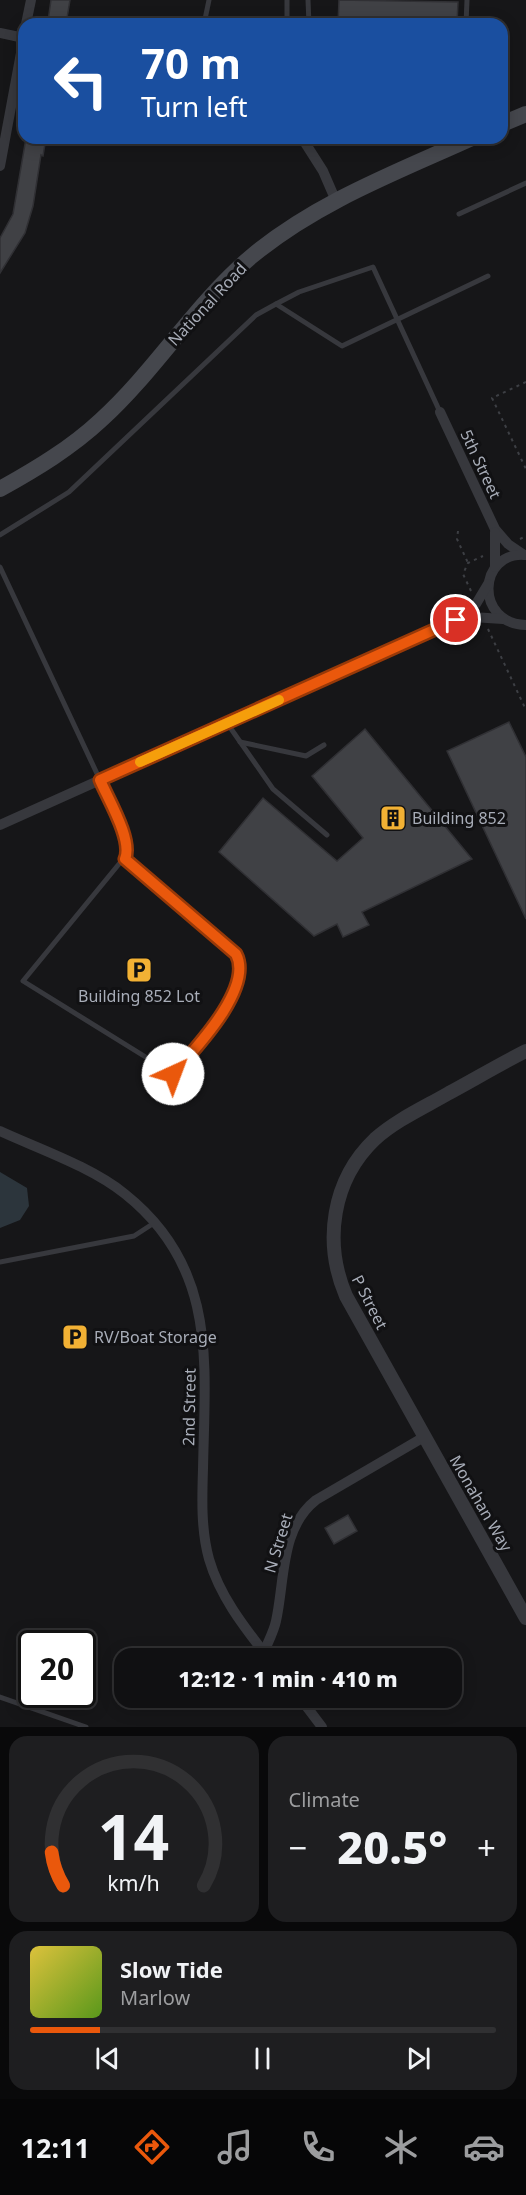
<!DOCTYPE html>
<meta charset="utf-8">
<style>
:root{--surface:#101012;--page:#1e1e20;--text:#f1f3f6;--muted:#9c9d9f;--line:#303032;--accent:#ea580c}
body{margin:0;font-family:"Noto Sans",sans-serif;background:var(--page);color:var(--text);height:100vh;display:flex;flex-direction:column;font-size:22px;white-space:nowrap}
*{box-sizing:border-box;margin:0}
p{font-size:20px;color:var(--muted)}
.icon{flex:none;width:33px;height:33px;fill:none;stroke:currentColor;stroke-width:2;stroke-linecap:round;stroke-linejoin:round}
.map{position:relative;height:1727px;overflow:hidden}
.sheet{display:flex;flex-direction:column;gap:9px;padding:9px;background:#09090a;flex:1}
.sheet>*{flex:none}
.top-card{position:absolute;left:18px;top:18px;width:490px;height:126px;border-radius:18px;box-shadow:0 3px 15px #0003,0 0 0 2px var(--line);background:#1a4fa0;color:#fff;overflow:hidden}
.speed{position:absolute;left:18px;top:1630px;display:flex;gap:12px;font-size:30px;font-weight:700;text-align:center}
.speed>*{display:grid;place-content:center;width:78px;height:78px;border-radius:50%;background:var(--surface);box-shadow:0 3px 15px #0003,0 0 0 2px var(--line);line-height:1}
.speed .limit{border:3px solid #111;border-radius:9px;background:#fff;color:#111}
.pin{position:absolute;display:grid;place-items:center;width:51px;height:51px;color:#fff;margin:-26px;border:3px solid #fff;border-radius:50%;box-shadow:0 2px 6px #0007}
.me{position:absolute;width:66px;margin:-33px;rotate:43deg;stroke-linejoin:round;filter:drop-shadow(0 0 4px #0008)}
.turn{display:flex;align-items:center;gap:21px;height:126px;padding:0 24px;font-size:27px}
.turn .icon{width:78px;height:78px;stroke-width:2.5}
.turn b{display:block;font-size:42px;line-height:51px}
.big{font-size:45px;font-weight:800;line-height:1.1}
.sheet .widget{flex:1;display:flex;flex-direction:column;justify-content:center;gap:9px;min-width:0;padding:0 21px;border-radius:18px;background:var(--page)}
.sheet .dial{align-items:center;gap:0}
.dial svg{height:156px;overflow:visible;fill:none;stroke:var(--line);stroke-width:7;stroke-linecap:round;text-anchor:middle}
.dial text{fill:var(--text);stroke:none}
.song{display:flex;align-items:center;gap:18px}
.cover{width:72px;height:72px;border-radius:9px;background:linear-gradient(135deg,hsl(50 70% 55%),hsl(90 70% 35%))}
.played{height:6px;border-radius:3px;background:linear-gradient(90deg,var(--accent) 15%,var(--line) 15%)}
.keys{display:flex;justify-content:space-around;direction:ltr}
.heat{display:flex;justify-content:space-between;align-items:center;font-size:33px;direction:ltr}
.sheet .tiles{flex:1;display:grid;gap:9px;grid-template-columns:1fr 1fr}
.widget:last-child{grid-column:span 2}
.trip{position:absolute;left:114px;top:1648px;width:348px;height:60px;border-radius:18px;background:var(--surface);box-shadow:0 3px 15px #0003,0 0 0 2px var(--line);font-weight:800;line-height:60px;text-align:center}
.tabs{display:flex;height:96px;justify-content:space-around;align-items:center;background:#060607;color:var(--muted)}
.tabs .icon{width:42px;height:42px}
.tabs .selected{color:var(--accent)}
.tabs b{font-size:27px;color:var(--text)}
.map>svg:first-child{display:block}
</style>
<div class="map">
<svg width="526" height="1727" viewBox="0 0 526 1727">
<rect width="100%" height="100%" fill="#161618"/>
<path fill="#2c353c" d="M0,1172L27,1188L29,1206L20,1220L0,1228Z"/>
<g fill="#404145" stroke="#303034" stroke-width="1.5">
<path d="M51,0H70L66,24L48,21Z"/>
<path d="M339,0L458,2L457,24H338Z"/>
<path d="M26,138H46L43,156L41,155L33,206L25,233L0,273V238L13,214Z"/>
<path d="M509,722L526,757V919L447,751Z"/>
<path d="M365,729L472,859L362,912L369,925L343,937L337,924L314,936L219,852L263,798L337,861L363,838L312,776Z"/>
<path d="M348,1515L357,1531L334,1544L325,1528Z"/>
</g>
<g fill="none" stroke-linecap="round" stroke-linejoin="round">
<g stroke="#3d3f44" stroke-width="2" stroke-dasharray="3 4.5" stroke-linecap="butt">
<path d="M526,382L492,398L526,469"/>
<path d="M458,531L457,539L468,563"/>
<path d="M520,539L526,536"/>
<path d="M471,591L463,574L468,563L483,556"/>
<path d="M488,629L526,710"/>
</g>
<g stroke="#37383d" stroke-width="5">
<path d="M308,0L309,24"/>
<path d="M204,24L209,0"/>
<path d="M287,24V0"/>
<path d="M466,24L467,0"/>
<path d="M459,214L526,183"/>
<path d="M276,304L299,292L373,267L440,412"/>
<path d="M0,535L69,492L256,315L276,304L342,346L488,276"/>
<path d="M0,567L100,780L125,836L128,853L23,981L173,1074C195,1049 254,988 236,954L125,859"/>
<path d="M227,723L273,789L327,835"/>
<path d="M240,742L306,756L324,745"/>
<path d="M0,1262L134,1236L154,1223"/>
<path d="M0,1697L86,1727"/>
</g>
<g stroke="#37383d" stroke-width="10">
<path d="M26,24L31,0"/>
<path d="M0,33L24,38"/>
<path d="M302,138L323,171L336,201"/>
<path d="M0,166L24,37"/>
<path d="M440,412L495,529L508,544L524,555"/>
<path d="M526,555C477,551 475,624 526,625"/>
<path d="M495,567V532"/>
<path d="M459,620L472,617L503,619"/>
<path d="M0,825L456,620L476,604L488,584"/>
<path d="M0,1131C39,1149 92,1167 125,1194C218,1268 205,1363 203,1469C202,1499 201,1530 209,1559C220,1597 245,1628 269,1659"/>
<path d="M264,1652C268,1642 274,1631 276,1621C285,1581 280,1528 316,1500L424,1437"/>
<path d="M300,1698L322,1727"/>
</g>
<path stroke="#37383d" stroke-width="14" d="M526,1051C500,1064 475,1079 449,1093C425,1107 396,1120 375,1139C332,1180 323,1242 346,1296L526,1618"/>
<g stroke="#45474d" stroke-width="16">
<path d="M502,124L526,114"/>
<path d="M0,489C36,469 71,448 101,420C156,370 195,304 252,256C317,202 397,172 472,138"/>
</g>
</g>
<g fill="none" stroke-linecap="round" stroke-linejoin="round">
<defs>
<path id="route" d="M173,1074C195,1049 254,988 236,954L125,859C133,840 108,799 100,780L456,620"/>
</defs>
<use href="#route" stroke="#983908" stroke-width="15"/>
<use href="#route" stroke="#ea580c" stroke-width="10"/>
<path stroke="#f59e0b" stroke-width="10" d="M140,762L279,700"/>
</g>
<defs>
<symbol id="building-square" viewBox="-11 -11 22 22"><rect x="-9" y="-9" width="18" height="18" rx="4" fill="#f2b134" stroke="#111113"/><path d="M-4-6H4V6H1V3H-1V6H-4ZM-2.5-4.3h1.7v1.8h-1.7ZM.8-4.3h1.7v1.8H.8ZM-2.5-1h1.7V.8h-1.7ZM.8-1h1.7V.8H.8Z" fill="#111"/></symbol>
<symbol id="parking-square" viewBox="-11 -11 22 22"><rect x="-9" y="-9" width="18" height="18" rx="4" fill="#f2b134" stroke="#111113"/><path d="M-3.5-5.5H1a3.5 3.5 0 0 1 0 7H-1V5.5H-3.5ZM-1-3.4V-.6H.8a1.4 1.4 0 0 0 0-2.8Z" fill="#111"/></symbol>
</defs>
<g fill-rule="evenodd">
<use href="#building-square" x="378" y="803" width="30" height="30"/>
<use href="#parking-square" x="124" y="955" width="30" height="30"/>
<use href="#parking-square" x="60" y="1322" width="30" height="30"/>
</g>
<g text-anchor="middle" stroke-width="6" stroke-linejoin="round" paint-order="stroke">
<g font-size="16" fill="#a8adb8" stroke="#111113">
<text transform="translate(207 304) rotate(-47)" y="6">National Road</text>
<text transform="translate(481 464) rotate(65)" y="6">5th Street</text>
<text transform="translate(370 1302) rotate(63)" y="6">P Street</text>
<text transform="translate(189 1407) rotate(-89)" y="6">2nd Street</text>
<text transform="translate(481 1503) rotate(60)" y="6">Monahan Way</text>
<text transform="translate(278 1543) rotate(-73)" y="6">N Street</text>
</g>
<g font-size="16" fill="#a8adb8" stroke="#111113" text-anchor="start">
<text x="412" y="824">Building 852</text>
<text x="139" y="1002" text-anchor="middle">Building 852 Lot</text>
<text x="94" y="1343">RV/Boat Storage</text>
</g>
</g>
</svg>
<div class="speed"><div class="limit">20</div></div>
<div class="pin" style="left:456px;top:620px;background:#d93025"><svg class="icon" aria-label="arrive" viewBox="0 0 24 24"><path d="M6 21V4h12l-3 4 3 4H6"/></svg></div>
<svg class="me" style="left:173px;top:1074px" viewBox="-20 -20 40 40"><circle r="19" fill="#fff"/><path d="M0-13L10 11 0 6-10 11z" fill="#ea580c"/></svg>
<div class="trip">12:12 · 1 min · 410 m</div>
<div class="top-card">
<div class="turn"><svg class="icon" aria-label="left" viewBox="0 0 24 24"><path d="M17 20v-9H6M10 6l-5 5 5 5"/></svg><div><b>70 m</b>Turn left</div></div>
</div>
</div>
<section class="sheet">
<div class="tiles">
<div class="widget dial"><svg viewBox="0 0 100 80">
<path d="M14 69A42 42 0 1 1 86 69"/>
<path d="M14 69A42 42 0 0 1 8 52" stroke="#ea580c"/>
<text x="50" y="56" font-size="32" font-weight="700">14</text>
<text x="50" y="72" font-size="11">km/h</text>
</svg></div>
<div class="widget"><p>Climate</p>
<div class="heat"><a>−</a><b class="big">20.5°</b><a>+</a></div>
</div>
<div class="widget">
<div class="song"><i class="cover"></i><div><b>Slow Tide</b><p>Marlow</p></div></div>
<div class="played"></div>
<div class="keys"><svg class="icon" aria-label="previous" viewBox="0 0 24 24"><path d="M18 5L8 12l10 7zM5 5v14"/></svg><svg class="icon" aria-label="pause" viewBox="0 0 24 24"><path d="M8 5v14M16 5v14"/></svg><svg class="icon" aria-label="next" viewBox="0 0 24 24"><path d="M6 5l10 7-10 7zM19 5v14"/></svg></div>
</div>
</div>
</section>
<nav class="tabs">
<b>12:11</b>
<svg class="icon selected" aria-label="directions" viewBox="0 0 24 24"><path d="M12 3l9 9-9 9-9-9zM9 14v-3h6M13 9l2 2-2 2"/></svg>
<svg class="icon" aria-label="music" viewBox="0 0 24 24"><path d="M9 18V5l10-2v13"/><circle cx="6" cy="18" r="3"/><circle cx="16" cy="16" r="3"/></svg>
<svg class="icon" aria-label="phone" viewBox="0 0 24 24"><path d="M5 4h4l2 5-3 2q2 4 5 5l2-3 5 2v4C11 20 4 13 5 4z"/></svg>
<svg class="icon" aria-label="climate" viewBox="0 0 24 24"><path d="M12 3v18M4 7l16 10M4 17L20 7"/></svg>
<svg class="icon" aria-label="car" viewBox="0 0 24 24"><path d="M5 17H2v-5l4-1 3-4h7l3 4 3 1v5h-3M9 17h6M6 11h13"/><circle cx="7" cy="17" r="2"/><circle cx="17" cy="17" r="2"/></svg>
</nav>
